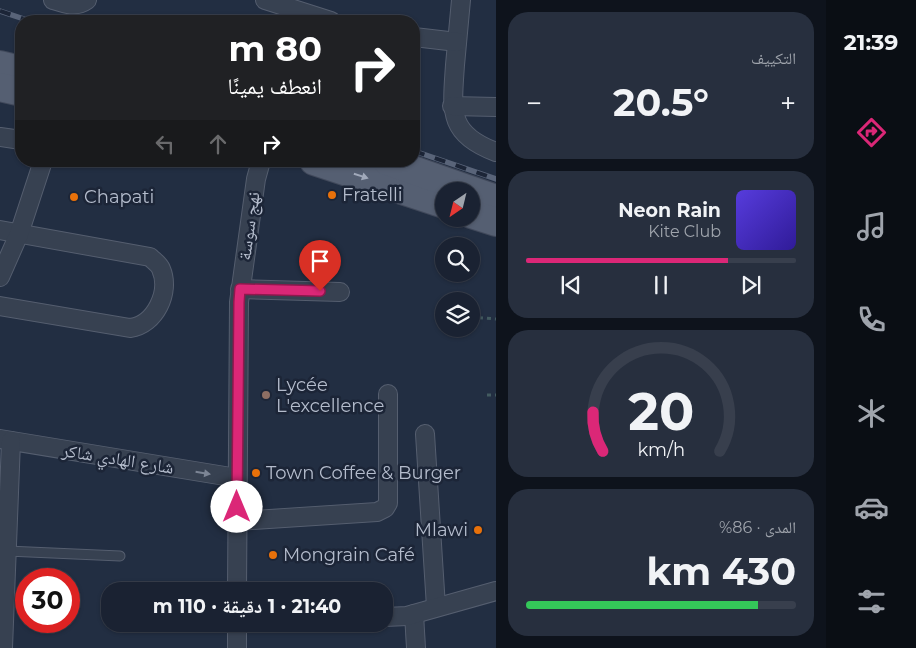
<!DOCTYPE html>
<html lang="ar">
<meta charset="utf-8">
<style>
:root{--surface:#1a2232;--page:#272f3e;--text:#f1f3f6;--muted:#9fa4ac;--line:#383f4d;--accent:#db2777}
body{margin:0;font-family:Montserrat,"Noto Naskh Arabic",sans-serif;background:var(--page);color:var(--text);direction:rtl;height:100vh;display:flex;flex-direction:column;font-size:19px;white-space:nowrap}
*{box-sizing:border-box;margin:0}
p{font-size:16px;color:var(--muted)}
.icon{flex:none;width:28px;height:28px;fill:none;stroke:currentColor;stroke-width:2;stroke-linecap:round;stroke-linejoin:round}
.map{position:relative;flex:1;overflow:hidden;direction:ltr}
.drawer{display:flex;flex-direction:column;gap:12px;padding:12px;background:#0e131c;width:330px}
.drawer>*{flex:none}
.hud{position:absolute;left:15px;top:15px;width:405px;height:152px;border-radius:20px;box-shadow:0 1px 4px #0004,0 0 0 1px var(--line);direction:rtl;background:#202124;color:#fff;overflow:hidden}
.needle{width:32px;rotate:215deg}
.controls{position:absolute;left:435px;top:182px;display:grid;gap:10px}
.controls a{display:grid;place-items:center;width:45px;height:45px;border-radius:50%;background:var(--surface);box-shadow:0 1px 4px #0004,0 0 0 1px var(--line);font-size:25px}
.speed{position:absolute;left:15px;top:568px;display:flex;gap:10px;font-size:25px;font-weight:700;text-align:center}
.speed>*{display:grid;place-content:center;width:65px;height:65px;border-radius:50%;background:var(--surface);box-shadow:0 1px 4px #0004,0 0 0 1px var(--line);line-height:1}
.speed .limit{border:8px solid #d22;background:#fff;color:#111}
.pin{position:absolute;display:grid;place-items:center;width:42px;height:42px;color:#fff;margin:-51px -21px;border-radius:50% 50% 50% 0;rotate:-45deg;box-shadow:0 0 5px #0007}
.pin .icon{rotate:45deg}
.me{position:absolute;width:55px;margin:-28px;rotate:0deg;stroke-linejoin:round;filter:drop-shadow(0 0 4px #0008)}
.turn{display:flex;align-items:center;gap:18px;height:105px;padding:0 15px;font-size:22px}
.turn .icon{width:65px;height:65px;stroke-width:2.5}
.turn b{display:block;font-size:35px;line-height:42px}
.lanes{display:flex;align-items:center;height:48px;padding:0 15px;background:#0003;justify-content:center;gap:25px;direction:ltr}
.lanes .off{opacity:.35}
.big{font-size:38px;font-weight:700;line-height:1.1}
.drawer .card{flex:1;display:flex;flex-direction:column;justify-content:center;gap:8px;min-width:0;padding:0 18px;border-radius:20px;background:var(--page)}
.drawer .dial{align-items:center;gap:0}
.dial svg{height:130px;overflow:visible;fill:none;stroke:var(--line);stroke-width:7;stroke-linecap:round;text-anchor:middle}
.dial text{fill:var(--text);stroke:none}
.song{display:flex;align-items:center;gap:15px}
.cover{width:60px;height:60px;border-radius:8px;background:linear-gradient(135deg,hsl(250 70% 55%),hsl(250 70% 35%))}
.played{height:5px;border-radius:2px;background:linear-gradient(90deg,var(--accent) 75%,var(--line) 75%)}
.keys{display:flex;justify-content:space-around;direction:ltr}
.heat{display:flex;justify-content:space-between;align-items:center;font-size:28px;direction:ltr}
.charge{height:8px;border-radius:4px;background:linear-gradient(90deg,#34c759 86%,var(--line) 0)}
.trip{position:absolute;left:101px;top:582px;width:292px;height:50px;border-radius:20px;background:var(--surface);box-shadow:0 1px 4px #0004,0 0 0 1px var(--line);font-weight:700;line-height:50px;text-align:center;direction:rtl}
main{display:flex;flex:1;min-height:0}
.tabs{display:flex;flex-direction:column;width:90px;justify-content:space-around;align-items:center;background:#0a0e14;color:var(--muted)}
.tabs .icon{width:35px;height:35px}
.tabs .on{color:var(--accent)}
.tabs b{font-size:22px;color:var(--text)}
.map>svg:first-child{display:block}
</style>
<main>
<nav class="tabs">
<b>21:39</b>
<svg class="icon on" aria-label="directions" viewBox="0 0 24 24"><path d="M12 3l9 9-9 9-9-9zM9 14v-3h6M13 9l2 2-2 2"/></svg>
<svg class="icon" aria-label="music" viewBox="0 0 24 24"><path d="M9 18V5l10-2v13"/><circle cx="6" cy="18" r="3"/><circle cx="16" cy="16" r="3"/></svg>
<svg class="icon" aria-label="phone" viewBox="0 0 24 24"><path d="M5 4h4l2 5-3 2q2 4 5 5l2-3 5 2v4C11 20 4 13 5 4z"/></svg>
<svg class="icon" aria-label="climate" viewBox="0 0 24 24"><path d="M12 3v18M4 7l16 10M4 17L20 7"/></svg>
<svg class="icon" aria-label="car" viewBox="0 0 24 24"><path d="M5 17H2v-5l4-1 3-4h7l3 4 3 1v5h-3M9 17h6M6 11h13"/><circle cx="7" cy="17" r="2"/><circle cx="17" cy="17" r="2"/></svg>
<svg class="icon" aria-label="filters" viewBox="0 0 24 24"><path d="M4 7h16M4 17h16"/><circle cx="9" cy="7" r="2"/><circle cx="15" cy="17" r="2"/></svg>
</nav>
<section class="drawer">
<div class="card"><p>التكييف</p>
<div class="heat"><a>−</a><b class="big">20.5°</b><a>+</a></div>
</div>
<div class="card">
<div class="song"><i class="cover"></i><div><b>Neon Rain</b><p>Kite Club</p></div></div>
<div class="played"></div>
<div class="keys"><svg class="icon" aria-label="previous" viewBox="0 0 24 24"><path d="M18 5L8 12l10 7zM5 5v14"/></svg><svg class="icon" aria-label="pause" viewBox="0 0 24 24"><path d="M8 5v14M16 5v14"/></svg><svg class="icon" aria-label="next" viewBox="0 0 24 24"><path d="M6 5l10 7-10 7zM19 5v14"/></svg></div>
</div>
<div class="card dial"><svg viewBox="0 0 100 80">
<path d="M14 69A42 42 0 1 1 86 69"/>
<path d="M14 69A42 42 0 0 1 8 45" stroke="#db2777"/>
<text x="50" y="56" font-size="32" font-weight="700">20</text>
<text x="50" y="72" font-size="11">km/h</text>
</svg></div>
<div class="card"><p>المدى · 86%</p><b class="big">430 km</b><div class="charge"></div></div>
</section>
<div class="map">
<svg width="496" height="648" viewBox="0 0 496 648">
<rect width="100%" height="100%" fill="#222e42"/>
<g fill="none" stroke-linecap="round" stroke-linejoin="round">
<defs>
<path id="service" d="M7,551L120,556"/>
<g id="minor">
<path d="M53,0C65,4 76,8 87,0"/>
<path d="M265,0L331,21"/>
<path d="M461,0C459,22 457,44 455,65C452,110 447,134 496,152"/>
<path d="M414,37L457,42"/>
<path d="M452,106L496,107"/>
<path d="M0,137L21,140"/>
<path d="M0,230L150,257C154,261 159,264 161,269C171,292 155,325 130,328L0,306"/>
<path d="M0,277L19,234L43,161"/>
<path d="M240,289L340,292"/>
<path d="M425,434L436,607"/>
<path d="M0,439L237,478"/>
<path d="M237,521L377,512L385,508L388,503V394"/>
<path d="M237,591L239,302L256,179L261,161"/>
<path d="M414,614L416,648"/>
<path d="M385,617L407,616L496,591"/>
<path d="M3,648L11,441"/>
<path d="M237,648V624"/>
</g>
<g id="primary">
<path d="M0,65L21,70"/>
<path d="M0,87L21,92"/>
<path d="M314,161L444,204"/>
<path d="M387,161L496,199"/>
<path d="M471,214L496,222"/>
</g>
</defs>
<use href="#service" stroke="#555e6f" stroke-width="11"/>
<use href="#minor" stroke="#555e6f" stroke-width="20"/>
<use href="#primary" stroke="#41495b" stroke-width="30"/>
<g stroke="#435b60" stroke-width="3" stroke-dasharray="4 4" stroke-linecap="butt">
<path d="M471,317L496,319"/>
<path d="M487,395H496"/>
</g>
<use href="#service" stroke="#374151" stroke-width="9"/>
<use href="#minor" stroke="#374151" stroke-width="18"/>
<use href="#primary" stroke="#555f72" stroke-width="28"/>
<defs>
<g id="rail">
<path d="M0,11L30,21"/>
<path d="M414,151L496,179"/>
</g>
</defs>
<use href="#rail" stroke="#596479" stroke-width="5.5"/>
<use href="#rail" stroke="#1c2537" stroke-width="4" stroke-dasharray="11" stroke-linecap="butt"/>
</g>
<defs><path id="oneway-solid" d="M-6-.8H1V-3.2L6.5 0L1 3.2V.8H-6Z" transform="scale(1.25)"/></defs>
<use fill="#a1a9ba" href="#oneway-solid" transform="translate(361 176) rotate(18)"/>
<use fill="#7c8595" href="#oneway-solid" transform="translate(203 473) rotate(9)"/>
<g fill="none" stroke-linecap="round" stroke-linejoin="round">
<defs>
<path id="route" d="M237,507L239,302L240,289L320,291"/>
</defs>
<use href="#route" stroke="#8e194d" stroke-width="12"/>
<use href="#route" stroke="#db2777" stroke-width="9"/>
</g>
<g fill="#e8710a" stroke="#1c2537" stroke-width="2">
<circle cx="332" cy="195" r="5"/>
<circle cx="74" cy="197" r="5"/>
<circle cx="256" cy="473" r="5"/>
<circle cx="478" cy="530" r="5"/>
<circle cx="273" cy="555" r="5"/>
</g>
<circle fill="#8d6e63" stroke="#1c2537" stroke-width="2" cx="266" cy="395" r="5"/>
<g text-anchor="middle" stroke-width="5" stroke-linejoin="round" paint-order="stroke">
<g font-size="18" fill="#b4bccc" stroke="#1c2537" text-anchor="start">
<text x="342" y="201">Fratelli</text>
<text x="84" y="203">Chapati</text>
<text x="276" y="391">Lycée<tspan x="276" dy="21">L'excellence</tspan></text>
<text x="266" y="479">Town Coffee &amp; Burger</text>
<text x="468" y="536" text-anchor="end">Mlawi</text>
<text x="283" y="561">Mongrain Café</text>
</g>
<g font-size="18" fill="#b4bccc" stroke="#1c2537">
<text transform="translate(249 226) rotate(-82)" y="6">نهج سوسة</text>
<text transform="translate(118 459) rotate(9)" y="6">شارع الهادي شاكر</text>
</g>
</g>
</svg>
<div class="controls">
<a><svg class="needle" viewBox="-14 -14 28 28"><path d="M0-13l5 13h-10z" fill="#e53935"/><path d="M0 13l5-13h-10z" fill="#9fa4ac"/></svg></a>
<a><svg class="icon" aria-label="search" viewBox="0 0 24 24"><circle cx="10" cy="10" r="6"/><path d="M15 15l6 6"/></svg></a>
<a><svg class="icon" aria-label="layers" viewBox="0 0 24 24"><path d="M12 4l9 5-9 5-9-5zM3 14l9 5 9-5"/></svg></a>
</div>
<div class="speed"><div class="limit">30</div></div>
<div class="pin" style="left:320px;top:291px;background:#d93025"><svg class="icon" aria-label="arrive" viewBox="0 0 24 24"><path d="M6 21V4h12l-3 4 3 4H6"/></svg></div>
<svg class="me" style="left:237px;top:507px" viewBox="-20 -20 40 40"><circle r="19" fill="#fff"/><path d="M0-13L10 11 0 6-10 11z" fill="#db2777"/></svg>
<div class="trip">21:40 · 1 دقيقة · 110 m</div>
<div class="hud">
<div class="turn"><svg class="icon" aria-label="right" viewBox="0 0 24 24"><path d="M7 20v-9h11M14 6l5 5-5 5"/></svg><div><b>80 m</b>انعطف يمينًا</div></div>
<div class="lanes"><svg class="icon off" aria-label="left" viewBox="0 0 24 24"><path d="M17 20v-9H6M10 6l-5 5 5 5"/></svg><svg class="icon off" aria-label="ahead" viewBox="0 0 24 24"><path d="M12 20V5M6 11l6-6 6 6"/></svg><svg class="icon" aria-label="right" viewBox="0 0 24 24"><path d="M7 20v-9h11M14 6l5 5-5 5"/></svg></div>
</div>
</div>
</main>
